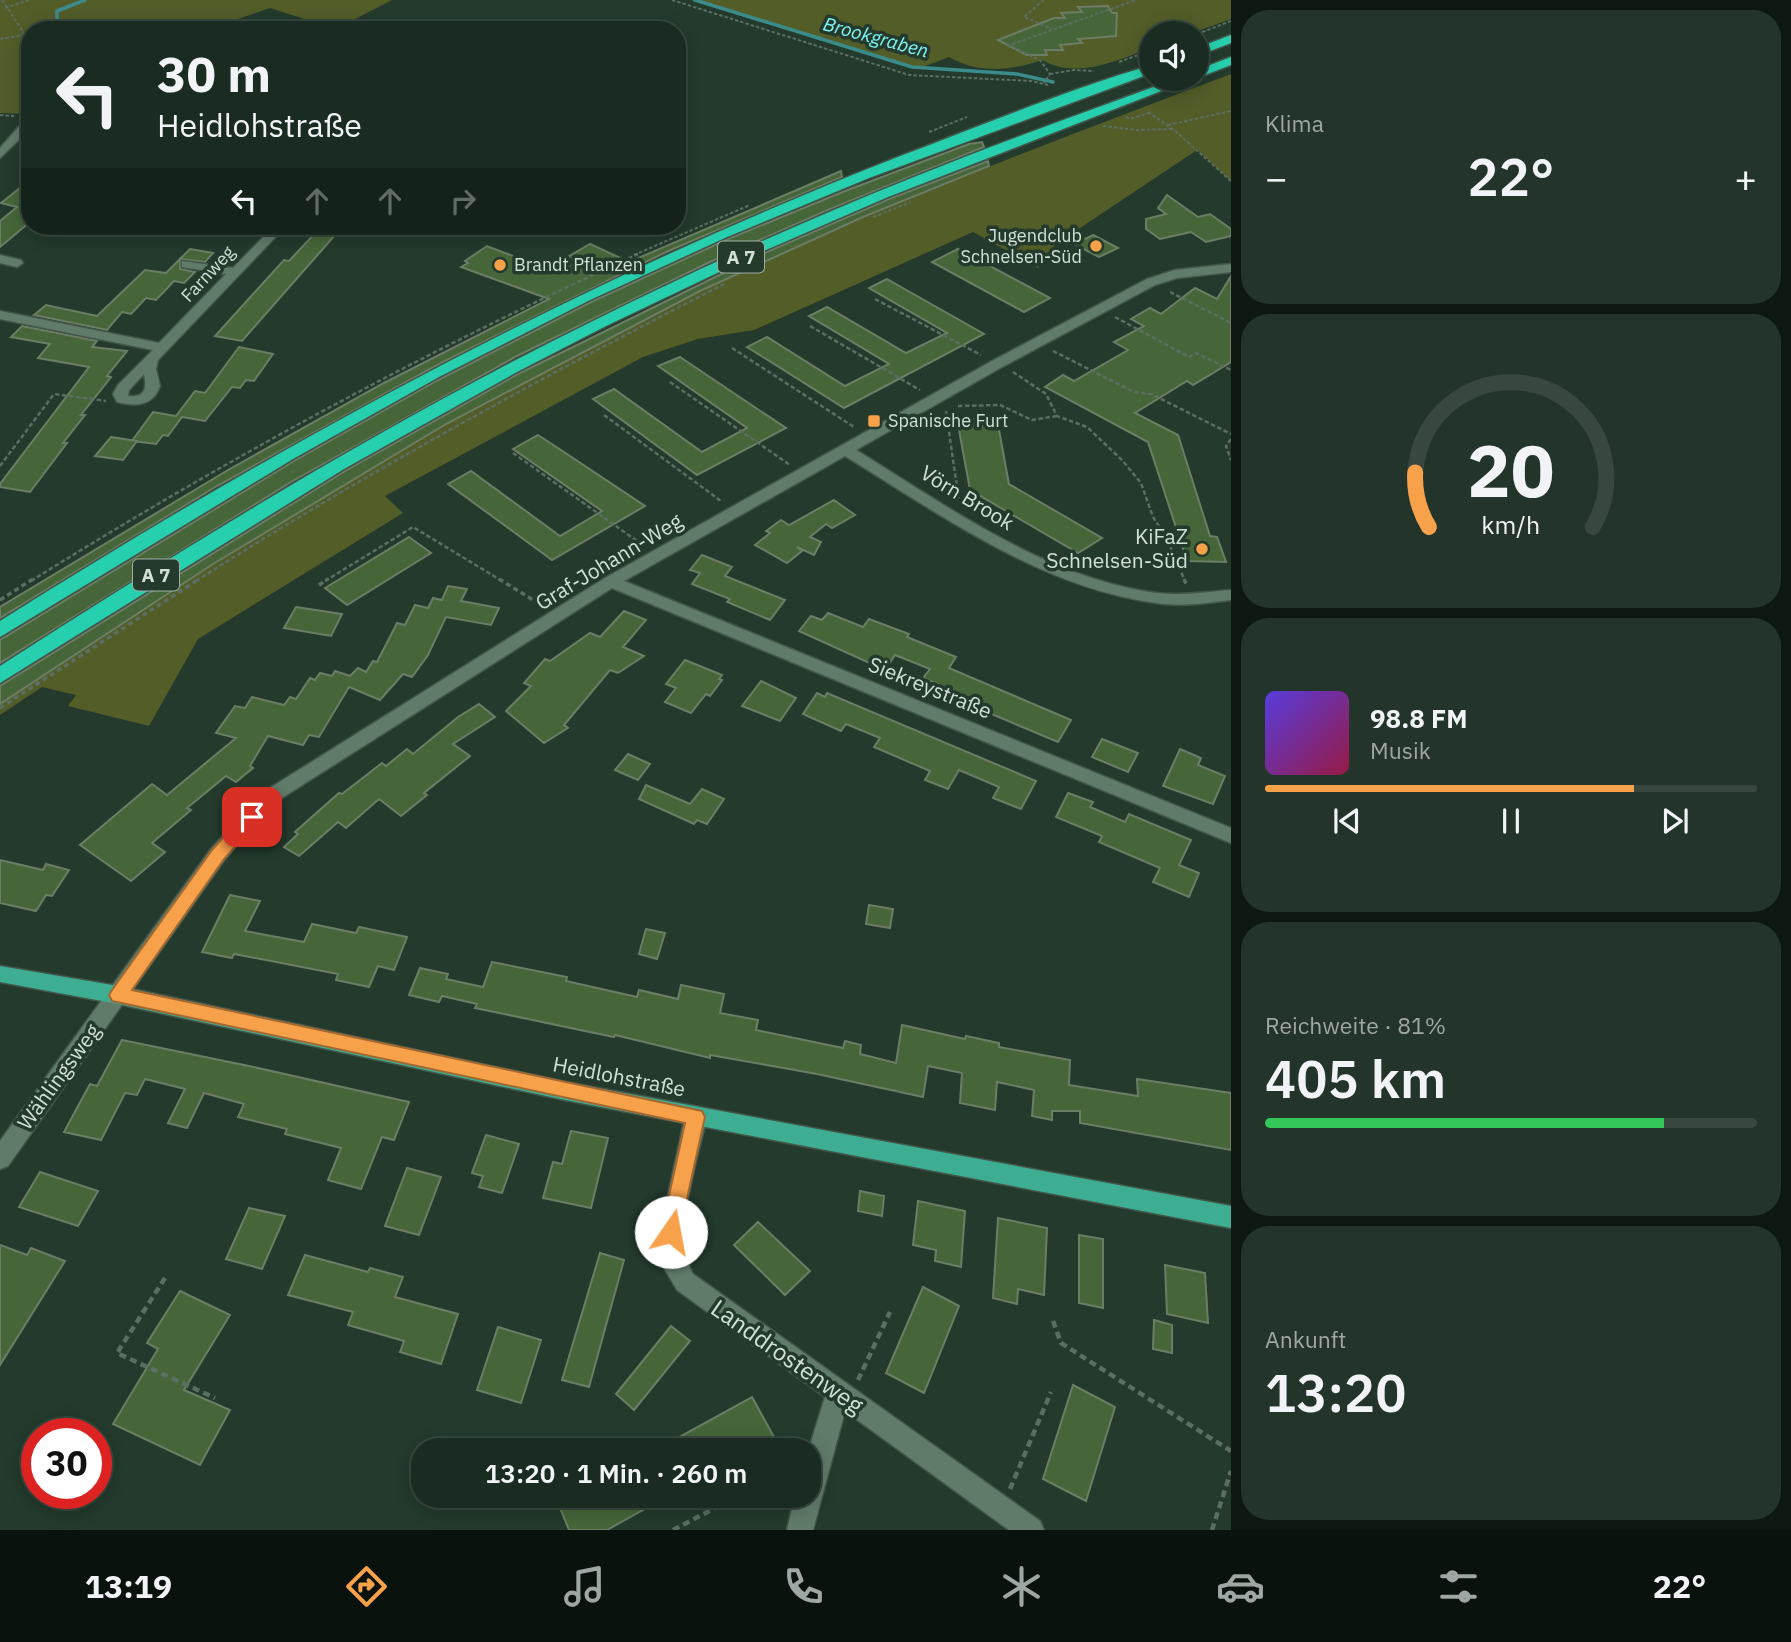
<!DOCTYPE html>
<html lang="de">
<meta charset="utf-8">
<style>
:root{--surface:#1a2c21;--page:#23342a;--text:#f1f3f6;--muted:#9fa7a5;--line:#38483f;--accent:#f8a14b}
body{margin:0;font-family:"IBM Plex Sans",sans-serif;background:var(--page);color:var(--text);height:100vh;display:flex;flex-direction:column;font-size:26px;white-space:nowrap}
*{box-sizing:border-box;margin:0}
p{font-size:23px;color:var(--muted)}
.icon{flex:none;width:38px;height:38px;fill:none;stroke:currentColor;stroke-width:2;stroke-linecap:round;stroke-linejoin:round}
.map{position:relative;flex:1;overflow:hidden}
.details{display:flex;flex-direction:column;gap:10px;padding:10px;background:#0e1812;width:560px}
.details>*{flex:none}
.hud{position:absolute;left:21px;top:21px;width:665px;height:214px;border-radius:28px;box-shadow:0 4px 18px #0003,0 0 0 2px var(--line);background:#1a2c21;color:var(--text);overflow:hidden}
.controls{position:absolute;left:1139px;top:21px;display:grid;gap:14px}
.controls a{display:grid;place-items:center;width:70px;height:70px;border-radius:50%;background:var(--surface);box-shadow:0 4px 18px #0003,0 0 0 2px var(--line);font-size:35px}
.speed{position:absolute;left:21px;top:1418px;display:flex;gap:14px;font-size:35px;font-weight:700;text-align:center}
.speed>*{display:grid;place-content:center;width:91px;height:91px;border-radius:50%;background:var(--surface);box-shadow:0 4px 18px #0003,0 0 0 2px var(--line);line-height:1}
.speed .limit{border:10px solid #d22;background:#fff;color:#111}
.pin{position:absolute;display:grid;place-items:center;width:60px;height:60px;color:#fff;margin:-30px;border-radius:14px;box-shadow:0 4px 10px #0006}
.me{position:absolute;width:77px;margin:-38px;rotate:12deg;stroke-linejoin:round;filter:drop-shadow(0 0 5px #0008)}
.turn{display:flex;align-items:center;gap:24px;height:147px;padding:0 21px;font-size:32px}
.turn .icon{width:91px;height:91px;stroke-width:2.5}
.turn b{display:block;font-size:49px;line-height:60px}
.lanes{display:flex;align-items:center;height:66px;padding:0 21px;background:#0003;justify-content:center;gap:35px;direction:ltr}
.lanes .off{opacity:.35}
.big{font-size:52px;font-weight:600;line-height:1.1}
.details .widget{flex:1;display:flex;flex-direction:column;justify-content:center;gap:10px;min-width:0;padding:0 24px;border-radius:28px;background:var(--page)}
.details .dial{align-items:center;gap:0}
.dial svg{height:182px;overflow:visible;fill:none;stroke:var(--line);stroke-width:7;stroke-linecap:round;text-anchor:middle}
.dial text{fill:var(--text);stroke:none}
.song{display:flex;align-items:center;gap:21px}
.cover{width:84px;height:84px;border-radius:10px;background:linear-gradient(135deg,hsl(250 70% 55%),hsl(340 70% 35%))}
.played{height:7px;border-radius:4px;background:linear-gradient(90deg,var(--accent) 75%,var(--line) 75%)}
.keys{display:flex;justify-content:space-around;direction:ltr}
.heat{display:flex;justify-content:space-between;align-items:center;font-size:38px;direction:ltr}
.charge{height:10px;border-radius:5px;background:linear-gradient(90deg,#34c759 81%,var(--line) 0)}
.trip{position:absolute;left:411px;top:1438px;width:410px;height:70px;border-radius:28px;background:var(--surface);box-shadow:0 4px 18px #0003,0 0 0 2px var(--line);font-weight:600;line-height:70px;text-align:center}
.menu{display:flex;height:112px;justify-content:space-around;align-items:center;background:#0a120d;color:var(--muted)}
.menu .icon{width:49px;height:49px}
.menu .current{color:var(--accent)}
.menu b{font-size:32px;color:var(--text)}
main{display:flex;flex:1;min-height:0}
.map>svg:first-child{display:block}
</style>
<main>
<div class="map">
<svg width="1231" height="1530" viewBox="0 0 1231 1530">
<rect width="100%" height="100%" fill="#233a2c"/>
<g fill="#535d28">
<path d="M0,0H392L336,29L270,8L206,30H30V114L0,113Z"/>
<path d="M690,0H1231V19L1192,33H1152L1151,48C1117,60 1078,80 1042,60C1010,71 979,74 949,57L920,68Z"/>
<path d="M1231,74V181L1197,150L1056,244L1038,268L973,232L754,330L698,339L643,357L385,496L403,513L198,639L149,726L68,706L76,695L42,687L0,715V704C226,553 456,407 702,290C875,208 1053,141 1231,74Z"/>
</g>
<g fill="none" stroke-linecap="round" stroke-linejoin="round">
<g stroke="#3b8b8a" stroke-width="3.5">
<path d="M695,0L912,67L1017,74L1053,82"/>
<path d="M66,30L57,22V11L85,0"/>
</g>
</g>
<g fill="#466639" stroke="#6c7d66" stroke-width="2">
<path d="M1108,6L1112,13H1117L1116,36L1078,39L1082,43L1060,45L1063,50H1045L1047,55H1027L998,40L1054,18H1065L1061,13L1082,12L1078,7Z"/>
<path d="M982,142L984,147L828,210L710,262L517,356L291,482L0,663V640L294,461L440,379L589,303L728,239L845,191L969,144Z"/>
<path d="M988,161L989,166L863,217L700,291L446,424L213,564L0,704V686L345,471L518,374L760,255L889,199Z"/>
<path d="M841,171L842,177L666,252L439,364L217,486L0,618V607L228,470L382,384L549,299L461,267L468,263L465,261L487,246L547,269L590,244L629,262Z"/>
<path d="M30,180V222L0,247V221L17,207L1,203Z"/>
<path d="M1167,195L1198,217L1210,214L1231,229V236L1206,242L1191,232L1160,239L1146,229V219L1166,214L1158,208Z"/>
<path d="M317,231L336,234L242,341L215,336L284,260L289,261Z"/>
<path d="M1093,235L1118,248L1099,257L1074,244Z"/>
<path d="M190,249L213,253L205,262L180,259V269L195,272L184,283L174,281L156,300L146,298L131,314L122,312L107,330L34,315L46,305L97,316L145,270L166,273Z"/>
<path d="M958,249L1050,298L1024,312L932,262Z"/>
<path d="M1231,276V362L1193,385L1187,381L1135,413L1178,435L1210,536L1217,537L1226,562L1187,561L1148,442L1045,387L1063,375L1074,381L1128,350L1114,342L1144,326L1131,319L1150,308L1161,314L1195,288L1217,299Z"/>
<path d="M887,279L984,334L844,408L747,347L767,337L845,386L889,364L809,316L827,307L906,353L947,333L869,288Z"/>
<path d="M22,326L97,341L92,347L127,351L107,376L111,377L81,415H85L63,443H67L30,492L0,487V484L89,367L38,358L50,344L11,337Z"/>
<path d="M239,347L273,354L254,381L246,380L240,388L232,387L205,421L182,417L168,436L163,435L156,444L132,441L153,412L176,416L195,391L205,393Z"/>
<path d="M680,357L753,406L786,428L697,475L593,399L614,389L702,452L747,428L658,366Z"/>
<path d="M957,419H997L1009,484L1102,538L1078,553L970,490Z"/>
<path d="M538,435L564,452L645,506L552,560L448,484L471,471L560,536L602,511L513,449Z"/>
<path d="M111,437L137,441L123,460L95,456Z"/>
<path d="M834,500L855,515L832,528L826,524L810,537L821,542L814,555L797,547L802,551L787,563L755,545L770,533L766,531L781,520L789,525Z"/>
<path d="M409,537L431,553L347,605L325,588Z"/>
<path d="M702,555L732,567L725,576L785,600L770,620L727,602L730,599L692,584L700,573L690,570Z"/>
<path d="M448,586L467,589L461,601L499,608L491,625L446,617L428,655L412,677L403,674L380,700L349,687L319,737L309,735L303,745L268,736L250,766L253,768L236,782L226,776L187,808L191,810L152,843L165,852L131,881L80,845L152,784L167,795L236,738L216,733L235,706L245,708L252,697L284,705L290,697L296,699L310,678L315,680L320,673L332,676L335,671L350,676L358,668L366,672L373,661L377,662L397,623L405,625L415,605L428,608L433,598L442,600Z"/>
<path d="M296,607L342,614L331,636L284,628Z"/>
<path d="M624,611L646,620L623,647L644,656L618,673L610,670L564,725L568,728L544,743L506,711L531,686L524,683L545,659L550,661L590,633L600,637Z"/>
<path d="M828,613L863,627L869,619L909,634L907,637L956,657L949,668L1071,720L1058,742L970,705L974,699L923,678L930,669L895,655L885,670L799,631L811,616L822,620Z"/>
<path d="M685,660L722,675L719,679L722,680L710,696L706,694L691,713L665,702L676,688L666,684Z"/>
<path d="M761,681L796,698L780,721L742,706Z"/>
<path d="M817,693L825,697L827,693L1036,781L1021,809L993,798L999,787L959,770L948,789L925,780L930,771L874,747L880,738L846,724L841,731L803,714Z"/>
<path d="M479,704L495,717L453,744L470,756L424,793L427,795L401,816L379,799L346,828L338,822L299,856L284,847L298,834L295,832L339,793L342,794L382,763L386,766L407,749L413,754L458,717Z"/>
<path d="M1102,739L1138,753L1128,772L1092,757Z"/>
<path d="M1180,749L1201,758L1198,765L1225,776L1213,804L1163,786Z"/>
<path d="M628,754L650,764L638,780L615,770Z"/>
<path d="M646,785L690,804L702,789L724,799L707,824L697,820L694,824L639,799Z"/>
<path d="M1068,793L1093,802L1090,807L1125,822L1129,814L1191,840L1179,865L1199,873L1189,897L1153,882L1160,868L1099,842L1102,836L1056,817Z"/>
<path d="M0,860L43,870L46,864L69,870L52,896L46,895L36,911L0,903Z"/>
<path d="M230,895L260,901L245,931L304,942L312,924L356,933L359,927L407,937L394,970L378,966L369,987L336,980L338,974L234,954L232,958L202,952Z"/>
<path d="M869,905L893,909L890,928L866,924Z"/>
<path d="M646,929L665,933L657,959L639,954Z"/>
<path d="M492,962L567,977L566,981L637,997L639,990L678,999L681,985L724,994L720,1013L758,1020L756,1030L843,1048L845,1041L861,1045L860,1054L896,1063L902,1025L965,1039L966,1036L999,1043V1047L1070,1060L1069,1085L1138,1096L1137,1079L1231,1093V1150L1080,1123V1111H1052V1120L1032,1116L1034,1090L997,1082L995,1110L960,1103L962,1073L928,1066L923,1097L817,1074L710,1055V1058L615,1035L614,1037L475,1008L477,1004L442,996L439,1002L409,995L420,968L448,974L446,979L483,987Z"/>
<path d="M122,1040L249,1066L409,1102L394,1140L382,1137L361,1189L328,1180L341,1148L285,1134L287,1129L238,1117L244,1104L204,1093L187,1128L168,1123L185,1089L145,1079L137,1095L125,1093L101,1140L64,1132L90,1084L97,1086Z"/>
<path d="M571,1131L608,1138L591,1208L543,1198L553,1162L562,1164Z"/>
<path d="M486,1135L519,1144L502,1193L479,1187L483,1176L472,1173Z"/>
<path d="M407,1168L441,1177L419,1235L385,1226Z"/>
<path d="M40,1172L98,1191L78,1226L19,1207Z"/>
<path d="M860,1191L884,1196L882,1216L858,1211Z"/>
<path d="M918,1201L965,1211L961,1267L935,1261L936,1250L913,1245Z"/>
<path d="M249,1208L285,1216L262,1269L226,1259Z"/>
<path d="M998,1218L1047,1228L1044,1295L1018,1289L1017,1304L993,1298Z"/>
<path d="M758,1222L810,1271L785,1295L734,1245Z"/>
<path d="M1079,1235L1103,1239V1308L1079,1303Z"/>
<path d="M0,1245L27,1255L31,1248L65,1261L0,1365Z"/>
<path d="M600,1253L624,1260L589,1387L562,1380Z"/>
<path d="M305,1255L368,1272L370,1268L403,1277L395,1297L458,1314L441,1364L400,1352L404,1341L348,1325L353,1312L288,1295Z"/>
<path d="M1165,1265L1205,1273L1208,1323L1167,1314Z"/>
<path d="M923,1287L959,1306L924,1393L886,1373Z"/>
<path d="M180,1291L230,1315L184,1390L230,1410L200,1465L113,1424L158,1349L147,1343Z"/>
<path d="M1154,1320L1172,1325V1353L1153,1349Z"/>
<path d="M671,1326L690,1341L634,1410L616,1394Z"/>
<path d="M498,1327L541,1340L521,1403L477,1390Z"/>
<path d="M1073,1385L1115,1407L1086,1501L1043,1479Z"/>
<path d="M752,1397L774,1437L749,1451H654Z"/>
<path d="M570,1496H668L607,1530H569L558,1503Z"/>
</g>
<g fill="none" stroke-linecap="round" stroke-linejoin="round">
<defs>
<g id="minor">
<path d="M22,123H30V129L0,158V148Z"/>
<path d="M274,226H286L158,360L156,369L160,386C153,406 136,407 117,402L113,394L118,385L153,350L0,319V311L159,343L226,274L182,267V261L233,268ZM144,374C147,389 145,398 128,396L129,390Z"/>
<path d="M335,226H349L340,231L336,230Z"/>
<path d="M0,255L21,260L23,263L17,267L0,263Z"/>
<path d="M1231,264V272L1177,278L1155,285L1002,367L856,450C949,507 1045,578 1157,593C1181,596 1207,592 1231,590V600C1206,603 1181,607 1156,603C1040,587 943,516 845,456L624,581L1231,828V843L612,588L274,803L225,859L8,1166L0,1169V1141L211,849L262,793L605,578L992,361L1147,279L1175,270Z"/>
<path d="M696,1107L703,1110L707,1117C698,1157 670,1240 693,1274L1040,1521L1044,1530H1009L845,1411L813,1530H787L795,1496H808V1452L825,1397L677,1290L663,1266L660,1232L685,1117L689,1110Z"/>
</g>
<path id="major" d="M0,966L118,986L565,1082L1231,1206V1228L565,1100L118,1004L0,982Z"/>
<g id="highway">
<path d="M1231,35V43L1197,56V48Z"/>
<path d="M1231,57V65L1197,78V70Z"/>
<path d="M1152,65V73L869,178L727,237L588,301L439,377L293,459L0,637V621C290,438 582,280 903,155C985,124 1067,90 1152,65Z"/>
<path d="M1175,79H1192L888,197L759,253L606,326L517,372L344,469L0,683V666C193,542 389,421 595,320C697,269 802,222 909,179C997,143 1086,112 1175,79Z"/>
</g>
</defs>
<use href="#minor" stroke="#42564a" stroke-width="3"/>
<use href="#major" stroke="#42564a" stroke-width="3"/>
<use href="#highway" stroke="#42564a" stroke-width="3"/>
<g stroke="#5a6e61" stroke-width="2" stroke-dasharray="3.5 2" stroke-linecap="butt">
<path d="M2,0L30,42"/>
<path d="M672,0L909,75L1031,81L1048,85"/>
<path d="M1044,0L1024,17L1052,29"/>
<path d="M5,8L29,0"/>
<path d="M1197,34L1231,21"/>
<path d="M0,39L23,35"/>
<path d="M1007,46L1136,0"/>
<path d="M1009,46L1040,60L1050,74L1044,83"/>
<path d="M1119,62L1152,50"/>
<path d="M1050,74L1074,70L1094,71"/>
<path d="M1148,112L1173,129L1231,181"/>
<path d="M0,115L14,116"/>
<path d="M1126,117L1130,119L1149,113"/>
<path d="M1168,125L1231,111"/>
<path d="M1103,126L1136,130L1173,129"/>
<path d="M929,132L967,117"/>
<path d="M873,217L911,202"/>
<path d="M634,255L750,205"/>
</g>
<g stroke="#5a6e61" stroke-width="2.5" stroke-dasharray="4.5 2.5" stroke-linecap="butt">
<path d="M1170,292L1231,323"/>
<path d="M875,299L981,355"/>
<path d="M1115,317L1189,357L1196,353L1231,370"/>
<path d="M810,326L920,390"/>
<path d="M732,348L854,427"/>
<path d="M1053,351L1134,392L1151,394L1231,434"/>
<path d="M1013,372L1046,394L1057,416L1087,427L1122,460L1141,483L1153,517L1166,537L1185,581"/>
<path d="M670,382L790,465"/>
<path d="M958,406L1000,405L1032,420L1057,416"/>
<path d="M946,411L959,501"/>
<path d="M604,415L721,501"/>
<path d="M1231,439L1226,446L1231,460"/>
<path d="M513,453L644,546"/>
<path d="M0,466L54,394L106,401"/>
<path d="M31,581C226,459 428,350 638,254"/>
<path d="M196,581C367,472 546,375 726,283"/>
<path d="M325,581L413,527L502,581"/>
</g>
<g stroke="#5a6e61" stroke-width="3.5" stroke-dasharray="5 3.5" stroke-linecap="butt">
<path d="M499,579L543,606"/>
<path d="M1184,579L1186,584"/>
<path d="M319,585L328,579"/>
<path d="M0,600L33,579"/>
<path d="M0,708L199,579"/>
</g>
<g stroke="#5a6e61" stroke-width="4.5" stroke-dasharray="7 4.5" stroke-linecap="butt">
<path d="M165,1278L117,1353L215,1398"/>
<path d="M1053,1321L1061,1343L1231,1451"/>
<path d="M858,1380L890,1312"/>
<path d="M1010,1489L1051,1392"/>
<path d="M673,1530L738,1496"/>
<path d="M1212,1530L1231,1471"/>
</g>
<use href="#minor" fill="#617b6a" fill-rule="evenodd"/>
<use href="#major" fill="#3eae93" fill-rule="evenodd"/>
<use href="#highway" fill="#26d0ae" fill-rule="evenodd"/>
</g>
<path fill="#f8a14b" stroke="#a16931" stroke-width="2" d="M252,810L260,817L258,821L224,859L132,990L702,1111L705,1117L678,1239L671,1242L664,1239L661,1232L685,1123L112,1001L109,995L112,990L212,850L246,812Z"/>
<g fill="#f8a14b" stroke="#233a2c" stroke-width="2.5">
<circle cx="1096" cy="246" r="7"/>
<circle cx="500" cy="265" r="7"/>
<rect x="867" y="414" width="14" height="14" rx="3.5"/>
<circle cx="1202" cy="549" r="7"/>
</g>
<g text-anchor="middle" stroke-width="7" stroke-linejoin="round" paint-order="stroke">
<g font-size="18" fill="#d2e0d6" stroke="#233a2c" text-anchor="start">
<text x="1082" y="242" text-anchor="end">Jugendclub<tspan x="1082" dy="21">Schnelsen-Süd</tspan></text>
<text x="514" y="271">Brandt Pflanzen</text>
<text x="888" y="427">Spanische Furt</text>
</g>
<g font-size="18" fill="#d2e0d6" stroke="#233a2c">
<text transform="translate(208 274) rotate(-47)" y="6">Farnweg</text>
</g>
<g font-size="19" font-style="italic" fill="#7ff6f4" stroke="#233a2c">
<text transform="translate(876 37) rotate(15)" y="7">Brookgraben</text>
</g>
<g fill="#233a2c" stroke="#9eaea3" stroke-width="2">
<rect x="718" y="241.5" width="46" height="31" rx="5"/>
<rect x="133" y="559.5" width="46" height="31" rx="5"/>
</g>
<g font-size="19" font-weight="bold" fill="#d2e0d6">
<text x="741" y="264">A 7</text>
<text x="156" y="582">A 7</text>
</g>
<g font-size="21" fill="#d2e0d6" stroke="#233a2c">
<text transform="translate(967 498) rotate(31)" y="7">Vörn Brook</text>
<text transform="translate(609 562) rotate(-31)" y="7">Graf-Johann-Weg</text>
<text transform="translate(930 688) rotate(22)" y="7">Siekreystraße</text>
<text transform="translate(59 1077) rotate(-54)" y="7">Wählingsweg</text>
<text transform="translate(619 1077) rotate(11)" y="7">Heidlohstraße</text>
</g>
<g font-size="21" fill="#d2e0d6" stroke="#233a2c" text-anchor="end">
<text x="1188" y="544">KiFaZ<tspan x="1188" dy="24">Schnelsen-Süd</tspan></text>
</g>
<g font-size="24" fill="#d2e0d6" stroke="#233a2c">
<text transform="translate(787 1357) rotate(35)" y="8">Landdrostenweg</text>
</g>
</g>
</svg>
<div class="controls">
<a><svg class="icon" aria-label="sound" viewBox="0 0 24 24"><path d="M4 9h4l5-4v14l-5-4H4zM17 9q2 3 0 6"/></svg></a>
</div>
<div class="speed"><div class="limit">30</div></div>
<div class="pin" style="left:252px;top:817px;background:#d93025"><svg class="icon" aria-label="arrive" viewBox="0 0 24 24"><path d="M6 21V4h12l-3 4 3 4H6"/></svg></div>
<svg class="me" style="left:671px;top:1232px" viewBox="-20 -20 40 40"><circle r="19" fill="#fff"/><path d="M0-13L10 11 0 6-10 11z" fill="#f8a14b"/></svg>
<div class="trip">13:20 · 1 Min. · 260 m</div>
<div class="hud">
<div class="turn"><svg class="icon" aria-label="left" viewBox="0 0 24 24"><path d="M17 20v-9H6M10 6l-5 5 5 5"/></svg><div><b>30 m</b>Heidlohstraße</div></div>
<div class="lanes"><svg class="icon" aria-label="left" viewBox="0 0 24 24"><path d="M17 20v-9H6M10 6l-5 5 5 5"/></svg><svg class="icon off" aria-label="ahead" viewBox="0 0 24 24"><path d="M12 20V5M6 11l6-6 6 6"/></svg><svg class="icon off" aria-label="ahead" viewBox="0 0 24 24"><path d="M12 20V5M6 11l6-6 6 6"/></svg><svg class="icon off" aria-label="right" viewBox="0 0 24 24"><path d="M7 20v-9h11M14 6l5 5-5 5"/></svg></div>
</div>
</div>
<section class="details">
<div class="widget"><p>Klima</p>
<div class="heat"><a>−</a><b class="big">22°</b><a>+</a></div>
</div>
<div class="widget dial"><svg viewBox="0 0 100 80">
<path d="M14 69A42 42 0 1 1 86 69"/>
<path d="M14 69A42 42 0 0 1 8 45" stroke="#f8a14b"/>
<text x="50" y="56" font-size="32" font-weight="700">20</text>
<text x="50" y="72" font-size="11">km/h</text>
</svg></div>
<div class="widget">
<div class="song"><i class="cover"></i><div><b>98.8 FM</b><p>Musik</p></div></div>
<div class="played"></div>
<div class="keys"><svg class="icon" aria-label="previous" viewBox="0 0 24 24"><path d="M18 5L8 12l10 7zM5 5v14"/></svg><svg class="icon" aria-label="pause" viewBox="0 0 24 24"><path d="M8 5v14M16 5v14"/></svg><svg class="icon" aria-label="next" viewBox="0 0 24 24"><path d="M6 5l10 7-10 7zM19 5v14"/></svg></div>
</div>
<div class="widget"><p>Reichweite · 81%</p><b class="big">405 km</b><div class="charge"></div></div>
<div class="widget"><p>Ankunft</p><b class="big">13:20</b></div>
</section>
</main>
<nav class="menu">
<b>13:19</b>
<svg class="icon current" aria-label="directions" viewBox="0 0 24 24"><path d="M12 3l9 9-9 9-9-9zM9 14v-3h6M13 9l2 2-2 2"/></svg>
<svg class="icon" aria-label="music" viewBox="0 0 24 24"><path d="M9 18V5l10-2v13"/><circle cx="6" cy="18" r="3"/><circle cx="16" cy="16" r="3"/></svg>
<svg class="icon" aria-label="phone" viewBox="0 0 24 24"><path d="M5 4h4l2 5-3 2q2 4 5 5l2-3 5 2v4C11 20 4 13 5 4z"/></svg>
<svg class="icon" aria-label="climate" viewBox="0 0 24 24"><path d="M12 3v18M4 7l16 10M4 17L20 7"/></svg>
<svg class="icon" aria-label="car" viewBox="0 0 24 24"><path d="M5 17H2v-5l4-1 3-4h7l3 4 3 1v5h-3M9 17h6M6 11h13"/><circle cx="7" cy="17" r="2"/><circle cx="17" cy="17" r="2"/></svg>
<svg class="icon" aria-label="filters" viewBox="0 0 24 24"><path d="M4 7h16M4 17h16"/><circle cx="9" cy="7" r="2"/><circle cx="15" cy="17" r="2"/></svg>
<b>22°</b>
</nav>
